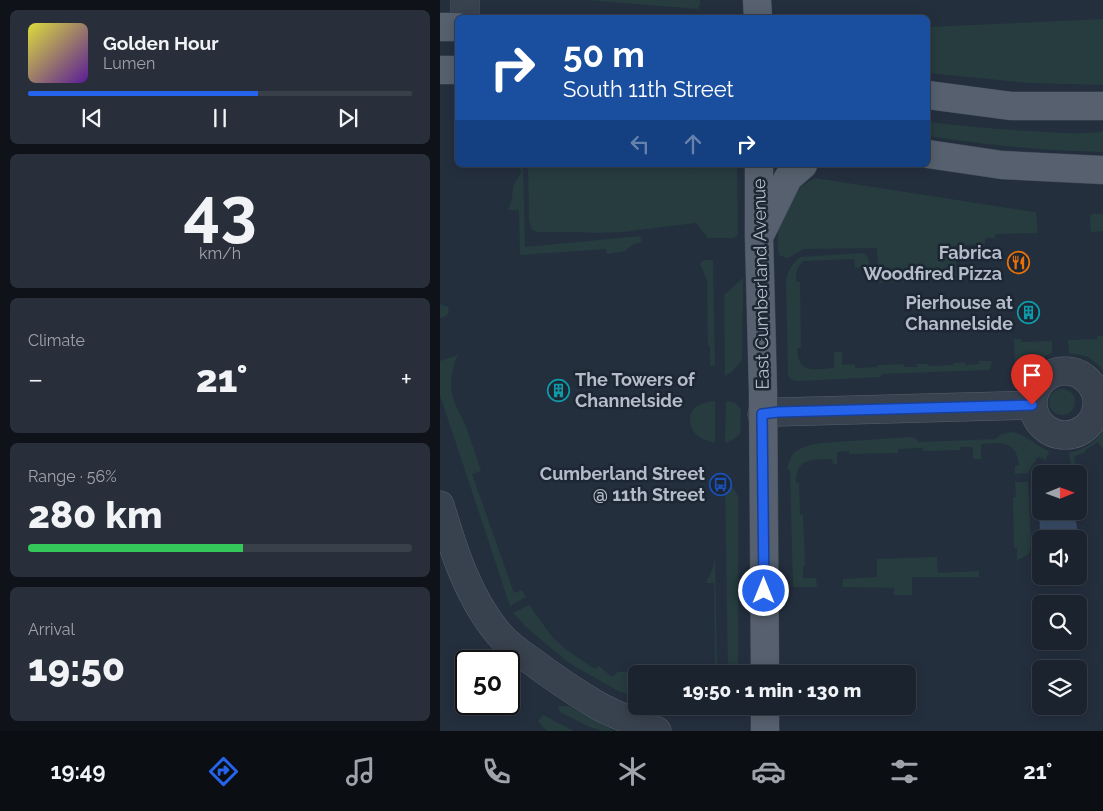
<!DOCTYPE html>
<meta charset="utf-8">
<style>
:root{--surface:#1b232e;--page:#282f3a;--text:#f1f3f6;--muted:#a0a4aa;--line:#39404a;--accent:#2563eb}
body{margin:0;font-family:Raleway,sans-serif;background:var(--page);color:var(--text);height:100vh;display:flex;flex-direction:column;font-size:19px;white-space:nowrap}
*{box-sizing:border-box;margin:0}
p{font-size:16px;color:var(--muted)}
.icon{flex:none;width:28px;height:28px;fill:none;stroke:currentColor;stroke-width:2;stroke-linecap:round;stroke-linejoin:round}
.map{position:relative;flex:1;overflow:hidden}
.side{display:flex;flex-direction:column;gap:10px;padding:10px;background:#0f1319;width:440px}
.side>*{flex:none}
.banner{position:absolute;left:15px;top:15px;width:475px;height:152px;border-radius:8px;box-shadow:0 2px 12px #0003,0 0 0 1px var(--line);background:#1a4fa0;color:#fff;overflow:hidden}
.needle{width:32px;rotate:89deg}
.buttons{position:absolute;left:592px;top:465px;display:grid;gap:10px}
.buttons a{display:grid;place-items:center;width:55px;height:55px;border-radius:8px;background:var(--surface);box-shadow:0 2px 12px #0003,0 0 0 1px var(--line);font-size:25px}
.speed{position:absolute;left:15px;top:650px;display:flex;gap:10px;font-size:25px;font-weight:700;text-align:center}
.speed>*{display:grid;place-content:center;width:65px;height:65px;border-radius:50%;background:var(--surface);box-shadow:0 2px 12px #0003,0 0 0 1px var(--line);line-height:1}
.speed .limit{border:2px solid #111;border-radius:8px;background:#fff;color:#111}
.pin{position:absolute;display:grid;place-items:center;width:42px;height:42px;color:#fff;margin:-51px -21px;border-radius:50% 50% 50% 0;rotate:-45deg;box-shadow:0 0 5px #0007}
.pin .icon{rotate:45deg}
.me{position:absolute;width:55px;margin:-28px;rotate:0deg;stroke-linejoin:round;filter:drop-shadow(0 0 4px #0008)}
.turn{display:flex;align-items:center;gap:18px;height:105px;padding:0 25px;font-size:22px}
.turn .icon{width:65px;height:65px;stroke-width:2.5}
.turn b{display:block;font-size:35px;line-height:42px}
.lanes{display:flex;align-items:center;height:48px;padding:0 25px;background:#0003;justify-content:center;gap:25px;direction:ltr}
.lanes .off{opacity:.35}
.big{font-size:38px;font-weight:800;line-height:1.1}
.side .card{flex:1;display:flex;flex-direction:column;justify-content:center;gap:8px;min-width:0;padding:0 18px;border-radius:8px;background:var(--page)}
.side .dial{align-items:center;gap:0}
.dial b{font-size:65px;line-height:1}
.song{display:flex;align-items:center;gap:15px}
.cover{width:60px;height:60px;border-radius:8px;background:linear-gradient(135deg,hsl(60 70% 55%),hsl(270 70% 35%))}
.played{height:5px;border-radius:2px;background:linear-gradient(90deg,var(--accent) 60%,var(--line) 60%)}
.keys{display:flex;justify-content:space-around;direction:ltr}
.heat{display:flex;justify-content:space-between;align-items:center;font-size:28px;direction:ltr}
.charge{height:8px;border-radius:4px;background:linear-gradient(90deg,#34c759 56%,var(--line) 0)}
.trip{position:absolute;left:188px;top:665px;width:288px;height:50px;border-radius:8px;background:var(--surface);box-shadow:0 2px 12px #0003,0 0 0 1px var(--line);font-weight:800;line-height:50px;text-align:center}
.menu{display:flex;height:80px;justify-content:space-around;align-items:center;background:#0b0e12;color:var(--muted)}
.menu .icon{width:35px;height:35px}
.menu .current{color:var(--accent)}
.menu b{font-size:22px;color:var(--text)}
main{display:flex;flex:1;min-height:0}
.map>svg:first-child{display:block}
</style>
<main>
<section class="side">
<div class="card">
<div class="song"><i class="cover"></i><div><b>Golden Hour</b><p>Lumen</p></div></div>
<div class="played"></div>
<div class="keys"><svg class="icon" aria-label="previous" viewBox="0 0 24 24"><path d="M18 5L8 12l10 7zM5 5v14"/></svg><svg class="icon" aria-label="pause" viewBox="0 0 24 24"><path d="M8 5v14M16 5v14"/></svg><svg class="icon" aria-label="next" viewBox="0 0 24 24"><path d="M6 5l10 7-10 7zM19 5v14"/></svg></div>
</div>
<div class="card dial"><b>43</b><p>km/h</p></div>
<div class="card"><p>Climate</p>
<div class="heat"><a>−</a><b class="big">21°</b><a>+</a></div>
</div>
<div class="card"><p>Range · 56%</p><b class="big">280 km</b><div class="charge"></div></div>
<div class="card"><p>Arrival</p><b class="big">19:50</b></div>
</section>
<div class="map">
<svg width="663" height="731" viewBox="0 0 663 731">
<rect width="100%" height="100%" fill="#242f3e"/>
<g fill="#263c3f">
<path d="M146,0H260V4L258,9Z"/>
<path d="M663,19V85L589,83L488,73V27Z"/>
<path d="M488,122C528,127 568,130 608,132C627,133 645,135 663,131V152C604,151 546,145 488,136Z"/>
<path d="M80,165H83L85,247L200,236L202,242L194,244L187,249L186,251L167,254L166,249L80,255L79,210H68L72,199L73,186L82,171L79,168Z"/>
<path d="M88,165H247L252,169L256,165H297L298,234L294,238H268L256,223L183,232L154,233L138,232H98L92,230L89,220Z"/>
<path d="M375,178L594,212L596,213L598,233L555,234V238H545V244L513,246V257L516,258L517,280L439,283L437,248L364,249L350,257L347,258L339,255C334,232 343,201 362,186C366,183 371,180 375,178Z"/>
<path d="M652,214H663V231L651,232L650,217Z"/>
<path d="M423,253L427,256L431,267L415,268L414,259L364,261C356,267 356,272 356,282H360L361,348H357C358,375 374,369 394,368V352H402V365L415,364V368L437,367L438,365L464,364V367H477V364H488L489,366L513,365L514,363L525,362L526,365L539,364V361H552L551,366L549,370L442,374L441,377L359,381C352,381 350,380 348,374L346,280C348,270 352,264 360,257Z"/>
<path d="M263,260H273L275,366H270V346L268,345L267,280L260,264Z"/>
<path d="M303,278L302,360L292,372L285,376L284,295Z"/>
<path d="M0,304L8,307C10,314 7,316 0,318Z"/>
<path d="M657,336H663V371C658,364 650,356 641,355C636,354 634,355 629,353L628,340L657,339Z"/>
<path d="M574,339H581L582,342L612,341V353C607,355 601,357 597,360C588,364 584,370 575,369Z"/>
<path d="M18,355C10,372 8,390 17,408C19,413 22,417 24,422C30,438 36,454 41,471L32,474L74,593L82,590L86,597L70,606L0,395V361Z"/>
<circle cx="622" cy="402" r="13"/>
<path d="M275,401V443C269,441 261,439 257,435C249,427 247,414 256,407C261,403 268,402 275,401Z"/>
<path d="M286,401L296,403L301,410L300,434L294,439L285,443Z"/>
<path d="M663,431V449L658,442L645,450L646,452L634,456L636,470L632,471L629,453C644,449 655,444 663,431Z"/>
<path d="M573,432C586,435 596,446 609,451L606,460L598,457L590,469L588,473L575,474V466L579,465C576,440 561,443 541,444V459H533V447H520V450L483,451V448L458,449V453L409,454V451L397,452V464H393L392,459C372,460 356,457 356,483H359L360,515H363L365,566H363V578H376L377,587H353L350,470L347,469C349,464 350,457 354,453C359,447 374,444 381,443L470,437L475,438L479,442L556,439L561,434Z"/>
<path d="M285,482L293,488L298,497V674H288Z"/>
<path d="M575,482H588L591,547L589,554L577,560V548H574L573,498L576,497Z"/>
<path d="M275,556L277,669H275L274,583H266L273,568Z"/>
<path d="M497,557L498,573L539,571V577H472V595H454V588L403,587V579L437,577V559Z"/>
<path d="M89,605L113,638L128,651L155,669L159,666L172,677L178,672H188L187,694L180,692L129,663L86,627L73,613Z"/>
<path d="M118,706H129L175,731H161L147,726L120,712Z"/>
<path d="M226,706H278C277,709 277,712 275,714C268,719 234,709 226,706Z"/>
<path d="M103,715L134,731H107L98,721Z"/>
</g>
<path fill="#394c67" d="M598,480H601V511H629C637,520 639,528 635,539H609V533H600Z"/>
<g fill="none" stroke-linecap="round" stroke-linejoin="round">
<defs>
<g id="minor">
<path d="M25,18V0"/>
<circle cx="625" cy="403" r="32"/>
<path d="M322,414L338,412L592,405"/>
<path d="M0,505C13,549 28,597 58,633C68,645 81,654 93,662C114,678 135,692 157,705C176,716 197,723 217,731"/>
</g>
<g id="major">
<path d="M317,0L318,18"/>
<path d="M0,27H18"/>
<path d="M0,70H18"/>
<path d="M488,95L571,106H663"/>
<path d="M488,154L562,165L663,170"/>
<path d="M319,165V237L323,390L325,674"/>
<path d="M322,231L348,178L363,165"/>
<path d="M325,731V706"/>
</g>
</defs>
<use href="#minor" stroke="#565f6c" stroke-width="29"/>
<use href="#major" stroke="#414a57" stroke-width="29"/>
<use href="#minor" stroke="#38414e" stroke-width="28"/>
<use href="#major" stroke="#56606e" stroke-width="28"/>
</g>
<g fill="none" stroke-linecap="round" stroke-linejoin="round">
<defs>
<path id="route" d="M324,591L322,414L338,412L592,405"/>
</defs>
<use href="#route" stroke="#184099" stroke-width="12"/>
<use href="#route" stroke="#2563eb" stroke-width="9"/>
</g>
<defs>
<symbol id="restaurant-ring" viewBox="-11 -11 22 22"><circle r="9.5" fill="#1d2633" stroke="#e8710a" stroke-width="1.5"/><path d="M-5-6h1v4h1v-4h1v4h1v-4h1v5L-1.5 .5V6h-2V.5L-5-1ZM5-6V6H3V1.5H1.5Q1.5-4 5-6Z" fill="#e8710a"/></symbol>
<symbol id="building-ring" viewBox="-11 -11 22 22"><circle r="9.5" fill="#1d2633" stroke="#0f9aa8" stroke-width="1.5"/><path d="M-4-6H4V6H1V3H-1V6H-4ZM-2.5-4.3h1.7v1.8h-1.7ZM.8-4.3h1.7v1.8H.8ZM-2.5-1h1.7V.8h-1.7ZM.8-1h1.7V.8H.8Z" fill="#0f9aa8"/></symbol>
<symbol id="bus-ring" viewBox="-11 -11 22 22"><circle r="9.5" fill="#1d2633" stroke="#1a4fb4" stroke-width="1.5"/><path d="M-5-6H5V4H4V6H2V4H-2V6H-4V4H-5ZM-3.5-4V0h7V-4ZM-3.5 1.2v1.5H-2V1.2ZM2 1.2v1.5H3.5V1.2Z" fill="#1a4fb4"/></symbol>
</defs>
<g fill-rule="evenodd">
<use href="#restaurant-ring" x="566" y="250" width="25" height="25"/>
<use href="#building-ring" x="576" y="300" width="25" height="25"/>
<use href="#building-ring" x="106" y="378" width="25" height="25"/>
<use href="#bus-ring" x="268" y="472" width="25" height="25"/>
</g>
<g text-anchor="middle" stroke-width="5" stroke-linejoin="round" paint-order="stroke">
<g font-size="18" font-weight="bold" fill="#b4bcc9" stroke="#1d2633" text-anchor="end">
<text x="562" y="259">Fabrica<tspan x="562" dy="21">Woodfired Pizza</tspan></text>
<text x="573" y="309">Pierhouse at<tspan x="573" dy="21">Channelside</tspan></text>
<text x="135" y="386" text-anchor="start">The Towers of<tspan x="135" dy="21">Channelside</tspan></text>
<text x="265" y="480">Cumberland Street<tspan x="265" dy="21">@ 11th Street</tspan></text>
</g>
<g font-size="18" fill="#b4bcc9" stroke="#1d2633">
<text transform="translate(321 284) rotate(-91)" y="6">East Cumberland Avenue</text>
</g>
</g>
</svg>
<div class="buttons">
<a><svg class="needle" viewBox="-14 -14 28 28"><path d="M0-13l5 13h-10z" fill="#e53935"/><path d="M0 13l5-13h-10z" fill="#a0a4aa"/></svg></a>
<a><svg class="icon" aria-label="sound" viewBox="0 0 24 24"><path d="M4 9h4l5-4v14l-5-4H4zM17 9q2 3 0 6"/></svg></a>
<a><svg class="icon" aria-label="search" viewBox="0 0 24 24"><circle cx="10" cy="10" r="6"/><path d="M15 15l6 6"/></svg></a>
<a><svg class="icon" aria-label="layers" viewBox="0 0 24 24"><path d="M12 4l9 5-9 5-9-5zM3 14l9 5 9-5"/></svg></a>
</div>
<div class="speed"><div class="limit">50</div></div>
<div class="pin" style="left:592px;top:405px;background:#d93025"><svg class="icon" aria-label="arrive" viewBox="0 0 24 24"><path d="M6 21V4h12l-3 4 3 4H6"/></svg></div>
<svg class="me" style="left:324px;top:591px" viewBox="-20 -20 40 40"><circle r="17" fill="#2563eb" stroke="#fff" stroke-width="3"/><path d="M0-11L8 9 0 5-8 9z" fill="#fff"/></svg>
<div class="trip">19:50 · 1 min · 130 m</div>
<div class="banner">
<div class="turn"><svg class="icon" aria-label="right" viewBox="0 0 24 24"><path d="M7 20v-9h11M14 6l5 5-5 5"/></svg><div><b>50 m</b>South 11th Street</div></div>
<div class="lanes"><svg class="icon off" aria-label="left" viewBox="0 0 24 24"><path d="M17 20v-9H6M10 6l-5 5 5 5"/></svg><svg class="icon off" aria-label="ahead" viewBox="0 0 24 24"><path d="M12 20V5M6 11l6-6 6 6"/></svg><svg class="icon" aria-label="right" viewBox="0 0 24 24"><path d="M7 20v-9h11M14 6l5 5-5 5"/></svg></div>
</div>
</div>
</main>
<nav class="menu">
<b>19:49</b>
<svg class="icon current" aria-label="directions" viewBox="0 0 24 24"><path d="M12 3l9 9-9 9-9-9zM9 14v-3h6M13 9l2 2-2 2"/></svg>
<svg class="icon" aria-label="music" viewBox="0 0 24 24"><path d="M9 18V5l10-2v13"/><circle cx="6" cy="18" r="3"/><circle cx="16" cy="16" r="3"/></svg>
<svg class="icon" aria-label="phone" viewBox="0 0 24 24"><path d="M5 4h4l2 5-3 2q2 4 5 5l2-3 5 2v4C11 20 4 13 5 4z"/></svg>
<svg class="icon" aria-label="climate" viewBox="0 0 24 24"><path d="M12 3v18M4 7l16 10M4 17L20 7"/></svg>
<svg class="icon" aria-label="car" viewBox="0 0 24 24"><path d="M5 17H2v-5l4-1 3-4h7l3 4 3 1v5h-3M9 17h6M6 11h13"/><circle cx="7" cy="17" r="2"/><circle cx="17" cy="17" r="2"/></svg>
<svg class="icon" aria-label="filters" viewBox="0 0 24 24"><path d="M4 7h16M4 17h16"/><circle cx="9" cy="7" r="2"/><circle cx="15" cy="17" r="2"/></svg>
<b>21°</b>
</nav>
